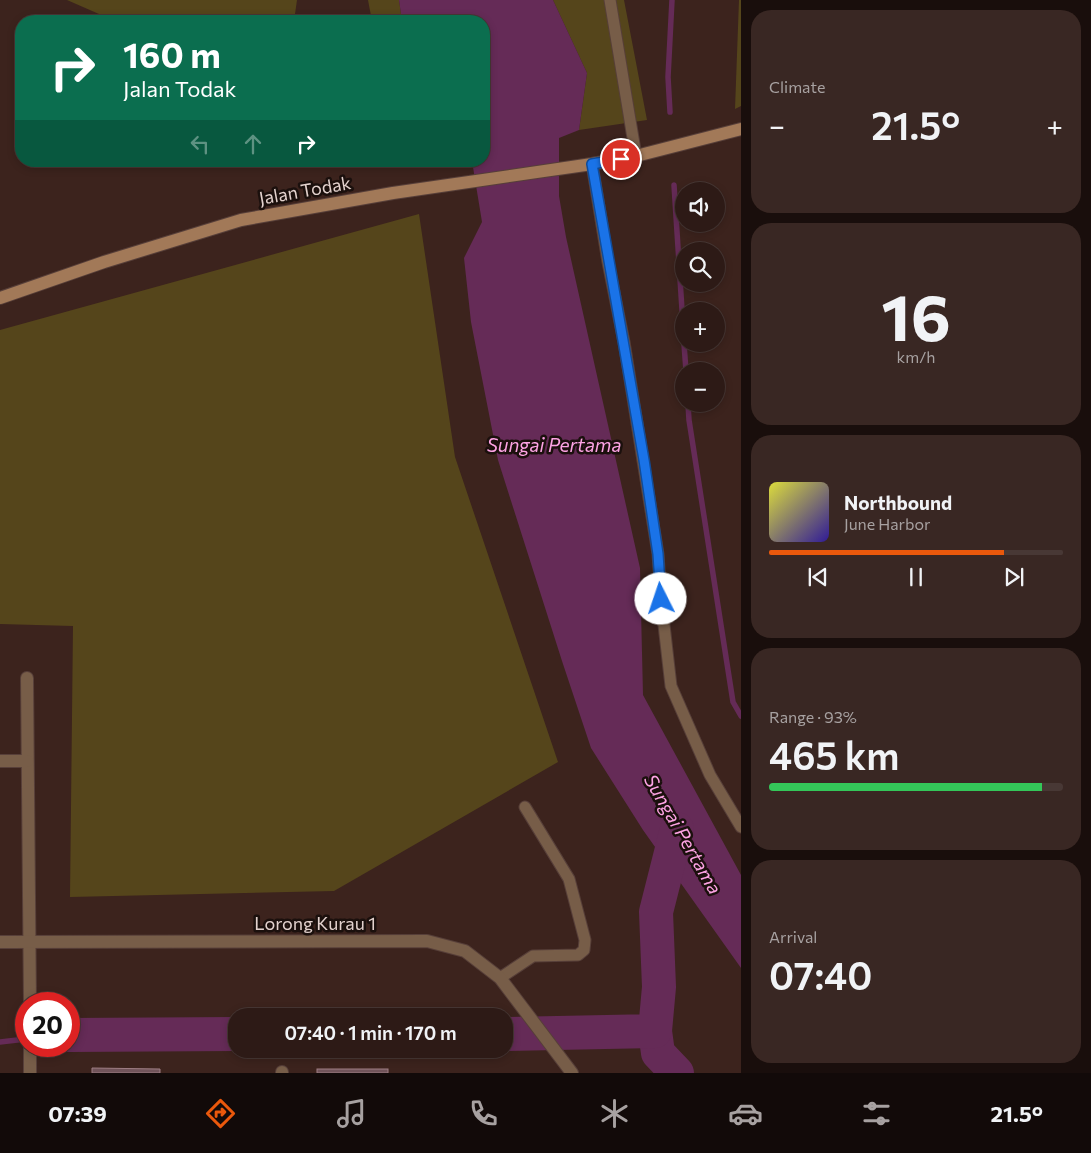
<!DOCTYPE html>
<meta charset="utf-8">
<style>
:root{--surface:#2d1a16;--page:#392723;--text:#f1f3f6;--muted:#a7a1a1;--line:#483835;--accent:#ea580c}
body{margin:0;font-family:Commissioner,sans-serif;background:var(--page);color:var(--text);height:100vh;display:flex;flex-direction:column;font-size:19px;white-space:nowrap}
*{box-sizing:border-box;margin:0}
p{font-size:16px;color:var(--muted)}
.icon{flex:none;width:28px;height:28px;fill:none;stroke:currentColor;stroke-width:2;stroke-linecap:round;stroke-linejoin:round}
.map{position:relative;flex:1;overflow:hidden}
.drawer{display:flex;flex-direction:column;gap:10px;padding:10px;background:#190e0c;width:350px}
.drawer>*{flex:none}
.guide{position:absolute;left:15px;top:15px;width:475px;height:152px;border-radius:20px;box-shadow:0 2px 8px #0003,0 0 0 1px var(--line);background:#0b6e4f;color:#fff;overflow:hidden}
.controls{position:absolute;left:675px;top:182px;display:grid;gap:10px}
.controls a{display:grid;place-items:center;width:50px;height:50px;border-radius:50%;background:var(--surface);box-shadow:0 2px 8px #0003,0 0 0 1px var(--line);font-size:25px}
.speed{position:absolute;left:15px;top:992px;display:flex;gap:10px;font-size:25px;font-weight:700;text-align:center}
.speed>*{display:grid;place-content:center;width:65px;height:65px;border-radius:50%;background:var(--surface);box-shadow:0 2px 8px #0003,0 0 0 1px var(--line);line-height:1}
.speed .limit{border:8px solid #d22;background:#fff;color:#111}
.pin{position:absolute;display:grid;place-items:center;width:42px;height:42px;color:#fff;margin:-21px;border:2px solid #fff;border-radius:50%;box-shadow:0 1px 5px #0007}
.me{position:absolute;width:55px;margin:-28px;rotate:356deg;stroke-linejoin:round;filter:drop-shadow(0 0 4px #0008)}
.turn{display:flex;align-items:center;gap:18px;height:105px;padding:0 25px;font-size:22px}
.turn .icon{width:65px;height:65px;stroke-width:2.5}
.turn b{display:block;font-size:35px;line-height:42px}
.lanes{display:flex;align-items:center;height:48px;padding:0 25px;background:#0003;justify-content:center;gap:25px;direction:ltr}
.lanes .off{opacity:.35}
.big{font-size:38px;font-weight:600;line-height:1.1}
.drawer .tile{flex:1;display:flex;flex-direction:column;justify-content:center;gap:8px;min-width:0;padding:0 18px;border-radius:20px;background:var(--page)}
.drawer .dial{align-items:center;gap:0}
.dial b{font-size:65px;line-height:1}
.song{display:flex;align-items:center;gap:15px}
.cover{width:60px;height:60px;border-radius:8px;background:linear-gradient(135deg,hsl(60 70% 55%),hsl(250 70% 35%))}
.played{height:5px;border-radius:2px;background:linear-gradient(90deg,var(--accent) 80%,var(--line) 80%)}
.keys{display:flex;justify-content:space-around;direction:ltr}
.heat{display:flex;justify-content:space-between;align-items:center;font-size:28px;direction:ltr}
.charge{height:8px;border-radius:4px;background:linear-gradient(90deg,#34c759 93%,var(--line) 0)}
.trip{position:absolute;left:228px;top:1008px;width:285px;height:50px;border-radius:20px;background:var(--surface);box-shadow:0 2px 8px #0003,0 0 0 1px var(--line);font-weight:600;line-height:50px;text-align:center}
.tab-bar{display:flex;height:80px;justify-content:space-around;align-items:center;background:#120a09;color:var(--muted)}
.tab-bar .icon{width:35px;height:35px}
.tab-bar .current{color:var(--accent)}
.tab-bar b{font-size:22px;color:var(--text)}
main{display:flex;flex:1;min-height:0}
.map>svg:first-child{display:block}
</style>
<main>
<div class="map">
<svg width="741" height="1073" viewBox="0 0 741 1073">
<rect width="100%" height="100%" fill="#3c231d"/>
<g fill="#55451b">
<path d="M67,0H297L294,21H115Z"/>
<path d="M368,0H399L402,21H372Z"/>
<path d="M553,0H624L647,120L579,130L587,73Z"/>
<path d="M739,0H741V106L735,109Z"/>
<path d="M419,214L455,457L558,762L334,891L70,897L73,626L0,624V330Z"/>
</g>
<path fill="#652b57" d="M399,0H553L587,73L579,130L559,138V196L566,237L640,568L643,695L741,875V968L643,830L591,748L562,661L498,460L471,322L464,258L482,222L472,161H484V21H402Z"/>
<g fill="none" stroke-linecap="round" stroke-linejoin="round">
<g stroke="#652b57" stroke-width="5.5">
<path d="M670,112L668,77L672,0"/>
<path d="M674,185L684,341"/>
<path d="M684,344L686,371"/>
<path d="M688,404L689,420L733,702L741,716"/>
<path d="M0,1042L26,1039"/>
</g>
<g stroke="#652b57" stroke-width="34">
<path d="M655,1031L658,1053L677,1073"/>
<path d="M504,1034L655,1031L659,987L656,912L677,829"/>
<path d="M69,1035L236,1034"/>
</g>
</g>
<g fill="#71545a" stroke="#9e7e84">
<path d="M92,1068L160,1069V1073H92Z"/>
<rect x="317" y="1069" width="71" height="4"/>
</g>
<g fill="none" stroke-linecap="round" stroke-linejoin="round">
<defs>
<g id="lane">
<path d="M610,0L636,156"/>
<path d="M592,164L608,262L624,342L658,554L661,599L671,686L710,775L741,827"/>
<path d="M500,978L533,956L578,955L584,950L585,940L569,879L525,807"/>
</g>
<g id="street">
<path d="M27,678L30,1004"/>
<path d="M0,761H27"/>
<path d="M0,942L427,941L465,951L500,978L572,1073"/>
<path d="M30,1046V1073"/>
<path d="M282,1072V1073"/>
</g>
<path id="secondary" d="M0,298L104,262L241,220L393,193L592,164L636,156L741,129"/>
</defs>
<use href="#lane" stroke="#573f39" stroke-width="13"/>
<use href="#street" stroke="#573f39" stroke-width="14"/>
<use href="#secondary" stroke="#573f39" stroke-width="14"/>
<use href="#lane" stroke="#775d48" stroke-width="11"/>
<use href="#street" stroke="#775d48" stroke-width="12"/>
<use href="#secondary" stroke="#a27958" stroke-width="12"/>
</g>
<g fill="none" stroke-linecap="round" stroke-linejoin="round">
<defs>
<path id="route" d="M621,159L592,164L644,460L658,554L661,599"/>
</defs>
<use href="#route" stroke="#114b97" stroke-width="12"/>
<use href="#route" stroke="#1a73e8" stroke-width="9"/>
</g>
<g text-anchor="middle" stroke-width="5" stroke-linejoin="round" paint-order="stroke">
<g font-size="18" fill="#e3d2ce" stroke="#1b100d">
<text transform="translate(305 191) rotate(-10)" y="6">Jalan Todak</text>
<text x="315" y="930">Lorong Kurau 1</text>
</g>
<g font-size="19" font-style="italic" fill="#fda3e4" stroke="#1b100d">
<text x="554" y="452">Sungai Pertama</text>
<text transform="translate(683 834) rotate(60)" y="7">Sungai Pertama</text>
</g>
</g>
</svg>
<div class="controls">
<a><svg class="icon" aria-label="sound" viewBox="0 0 24 24"><path d="M4 9h4l5-4v14l-5-4H4zM17 9q2 3 0 6"/></svg></a>
<a><svg class="icon" aria-label="search" viewBox="0 0 24 24"><circle cx="10" cy="10" r="6"/><path d="M15 15l6 6"/></svg></a>
<a>+</a>
<a>−</a>
</div>
<div class="speed"><div class="limit">20</div></div>
<div class="pin" style="left:621px;top:159px;background:#d93025"><svg class="icon" aria-label="arrive" viewBox="0 0 24 24"><path d="M6 21V4h12l-3 4 3 4H6"/></svg></div>
<svg class="me" style="left:661px;top:599px" viewBox="-20 -20 40 40"><circle r="19" fill="#fff"/><path d="M0-13L10 11 0 6-10 11z" fill="#1a73e8"/></svg>
<div class="trip">07:40 · 1 min · 170 m</div>
<div class="guide">
<div class="turn"><svg class="icon" aria-label="right" viewBox="0 0 24 24"><path d="M7 20v-9h11M14 6l5 5-5 5"/></svg><div><b>160 m</b>Jalan Todak</div></div>
<div class="lanes"><svg class="icon off" aria-label="left" viewBox="0 0 24 24"><path d="M17 20v-9H6M10 6l-5 5 5 5"/></svg><svg class="icon off" aria-label="ahead" viewBox="0 0 24 24"><path d="M12 20V5M6 11l6-6 6 6"/></svg><svg class="icon" aria-label="right" viewBox="0 0 24 24"><path d="M7 20v-9h11M14 6l5 5-5 5"/></svg></div>
</div>
</div>
<section class="drawer">
<div class="tile"><p>Climate</p>
<div class="heat"><a>−</a><b class="big">21.5°</b><a>+</a></div>
</div>
<div class="tile dial"><b>16</b><p>km/h</p></div>
<div class="tile">
<div class="song"><i class="cover"></i><div><b>Northbound</b><p>June Harbor</p></div></div>
<div class="played"></div>
<div class="keys"><svg class="icon" aria-label="previous" viewBox="0 0 24 24"><path d="M18 5L8 12l10 7zM5 5v14"/></svg><svg class="icon" aria-label="pause" viewBox="0 0 24 24"><path d="M8 5v14M16 5v14"/></svg><svg class="icon" aria-label="next" viewBox="0 0 24 24"><path d="M6 5l10 7-10 7zM19 5v14"/></svg></div>
</div>
<div class="tile"><p>Range · 93%</p><b class="big">465 km</b><div class="charge"></div></div>
<div class="tile"><p>Arrival</p><b class="big">07:40</b></div>
</section>
</main>
<nav class="tab-bar">
<b>07:39</b>
<svg class="icon current" aria-label="directions" viewBox="0 0 24 24"><path d="M12 3l9 9-9 9-9-9zM9 14v-3h6M13 9l2 2-2 2"/></svg>
<svg class="icon" aria-label="music" viewBox="0 0 24 24"><path d="M9 18V5l10-2v13"/><circle cx="6" cy="18" r="3"/><circle cx="16" cy="16" r="3"/></svg>
<svg class="icon" aria-label="phone" viewBox="0 0 24 24"><path d="M5 4h4l2 5-3 2q2 4 5 5l2-3 5 2v4C11 20 4 13 5 4z"/></svg>
<svg class="icon" aria-label="climate" viewBox="0 0 24 24"><path d="M12 3v18M4 7l16 10M4 17L20 7"/></svg>
<svg class="icon" aria-label="car" viewBox="0 0 24 24"><path d="M5 17H2v-5l4-1 3-4h7l3 4 3 1v5h-3M9 17h6M6 11h13"/><circle cx="7" cy="17" r="2"/><circle cx="17" cy="17" r="2"/></svg>
<svg class="icon" aria-label="filters" viewBox="0 0 24 24"><path d="M4 7h16M4 17h16"/><circle cx="9" cy="7" r="2"/><circle cx="15" cy="17" r="2"/></svg>
<b>21.5°</b>
</nav>
